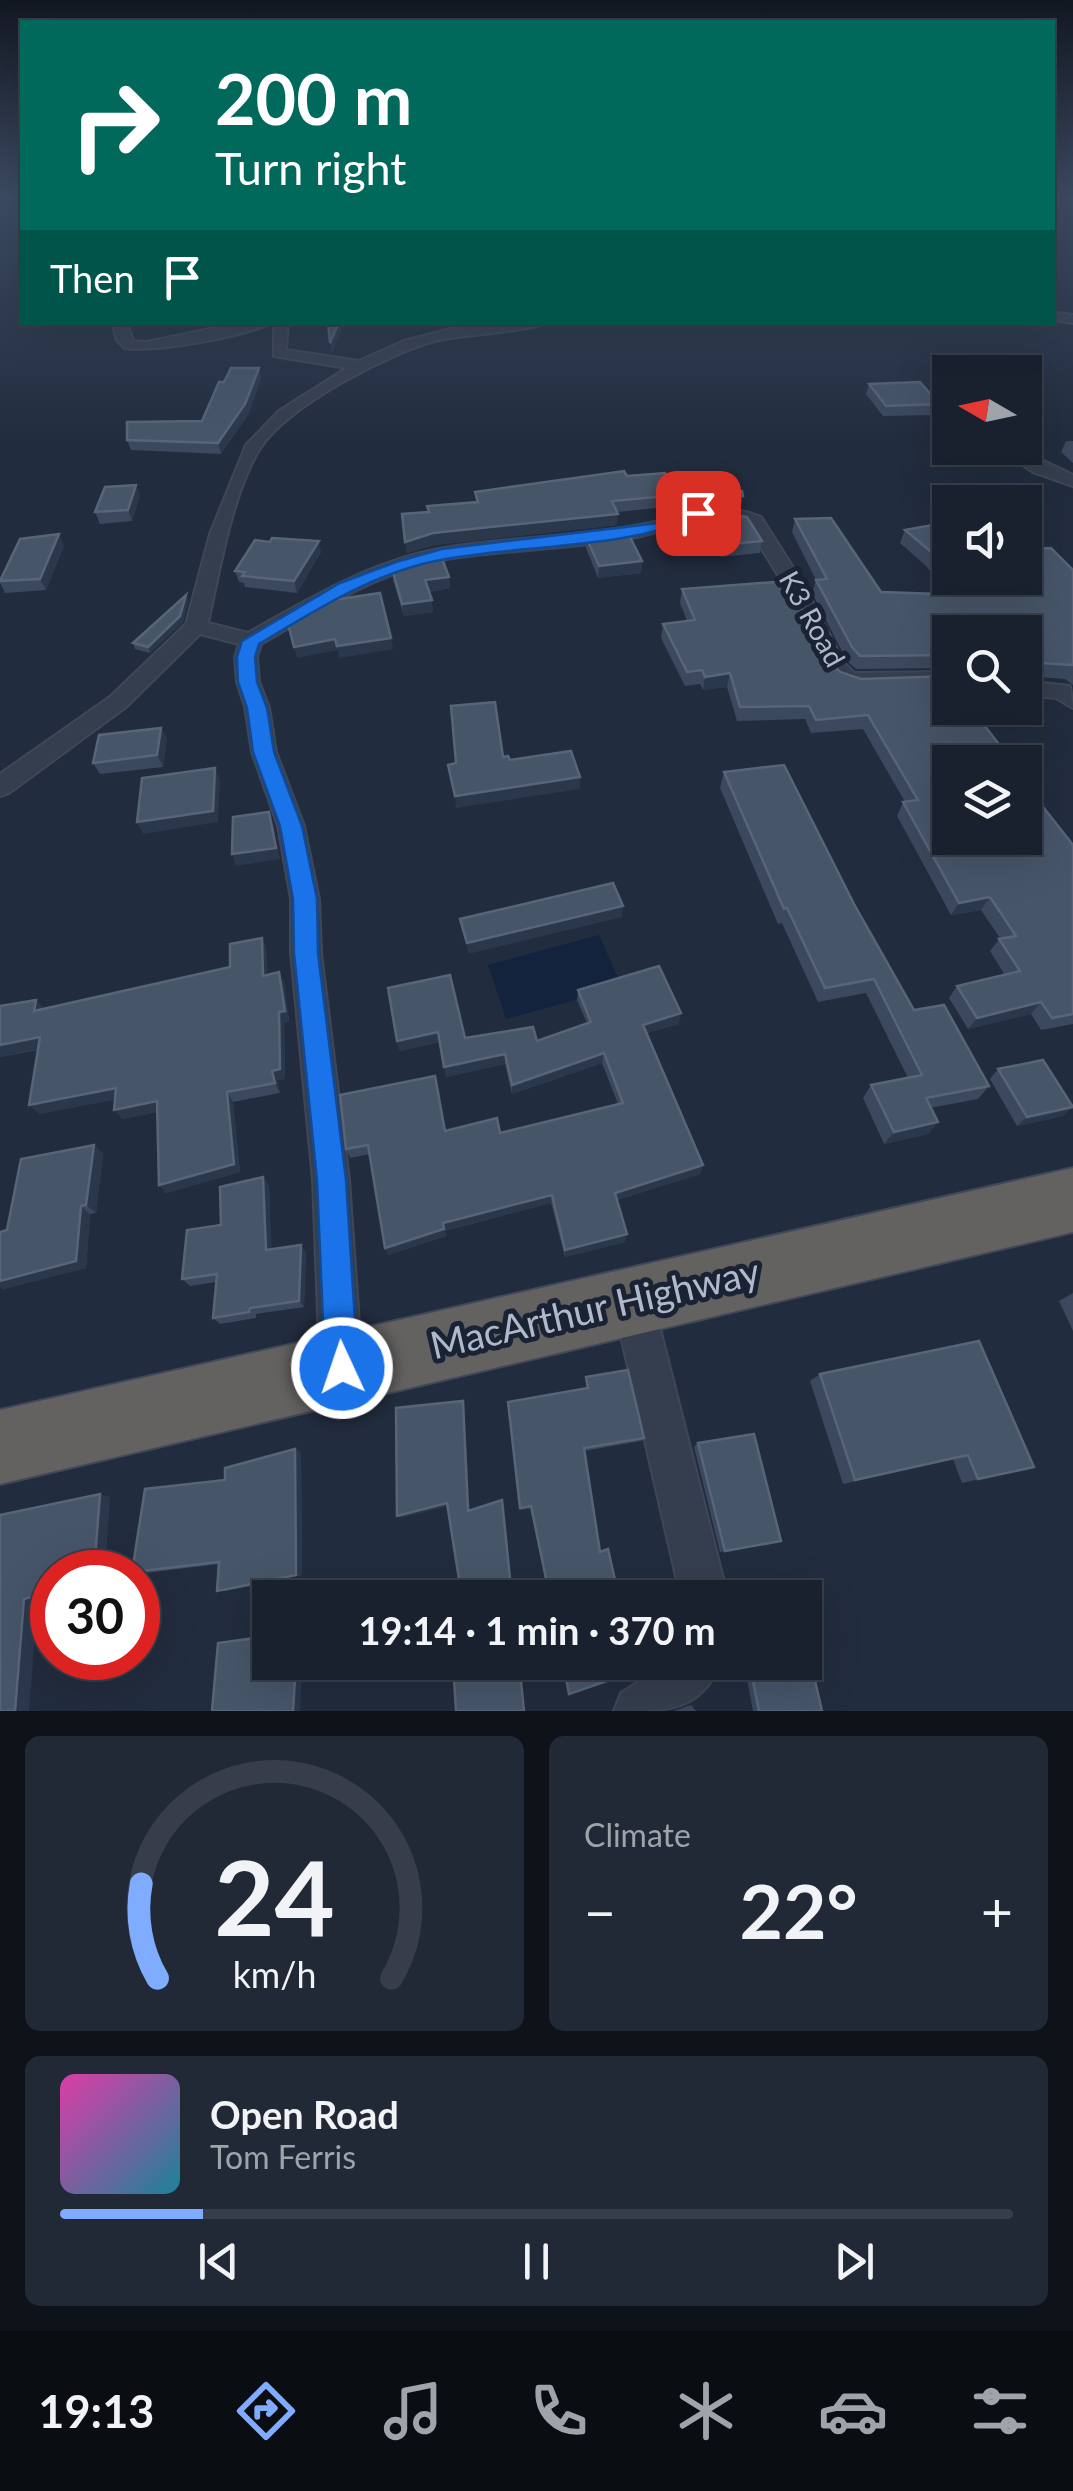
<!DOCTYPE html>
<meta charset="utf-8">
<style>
:root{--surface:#19212e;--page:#222936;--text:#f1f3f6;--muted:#9fa3aa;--line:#373e4a;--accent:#80acff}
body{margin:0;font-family:Lato,sans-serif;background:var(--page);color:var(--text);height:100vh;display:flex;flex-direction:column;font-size:38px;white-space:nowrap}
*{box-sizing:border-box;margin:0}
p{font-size:32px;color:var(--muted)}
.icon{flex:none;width:55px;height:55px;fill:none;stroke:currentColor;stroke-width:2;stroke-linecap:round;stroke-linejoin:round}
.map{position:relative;height:1711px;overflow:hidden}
.sheet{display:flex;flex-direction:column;gap:25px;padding:25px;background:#0e1219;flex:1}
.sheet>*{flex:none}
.top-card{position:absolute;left:20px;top:20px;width:1035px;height:305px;border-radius:0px;box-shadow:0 10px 40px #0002,0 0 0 2px var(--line);background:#00695c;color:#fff;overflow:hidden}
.needle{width:65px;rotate:279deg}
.controls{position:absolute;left:932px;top:355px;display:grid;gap:20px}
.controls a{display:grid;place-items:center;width:110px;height:110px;border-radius:0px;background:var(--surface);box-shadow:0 10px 40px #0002,0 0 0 2px var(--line);font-size:50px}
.speed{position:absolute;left:30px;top:1550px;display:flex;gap:20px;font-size:50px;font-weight:700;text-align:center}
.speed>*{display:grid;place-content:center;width:130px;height:130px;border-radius:50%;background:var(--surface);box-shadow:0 10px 40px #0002,0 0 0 2px var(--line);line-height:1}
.speed .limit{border:15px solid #d22;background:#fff;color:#111}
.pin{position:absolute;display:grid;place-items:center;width:85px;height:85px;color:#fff;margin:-42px;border-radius:20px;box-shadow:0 5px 15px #0006}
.me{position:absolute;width:110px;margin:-55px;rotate:357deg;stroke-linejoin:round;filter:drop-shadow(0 0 8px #0008)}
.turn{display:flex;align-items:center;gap:35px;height:210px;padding:0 30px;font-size:45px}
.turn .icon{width:130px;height:130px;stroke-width:2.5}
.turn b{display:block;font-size:70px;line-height:85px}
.then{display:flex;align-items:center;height:95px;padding:0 30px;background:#0003;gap:20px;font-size:38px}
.big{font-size:75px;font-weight:700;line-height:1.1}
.sheet .widget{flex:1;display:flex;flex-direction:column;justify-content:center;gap:15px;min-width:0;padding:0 35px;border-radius:15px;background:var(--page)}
.sheet .dial{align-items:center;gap:0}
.dial svg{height:260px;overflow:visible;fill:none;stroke:var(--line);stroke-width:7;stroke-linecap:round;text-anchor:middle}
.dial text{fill:var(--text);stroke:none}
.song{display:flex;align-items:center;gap:30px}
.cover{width:120px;height:120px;border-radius:15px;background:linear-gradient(135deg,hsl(320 70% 55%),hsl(190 70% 35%))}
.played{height:10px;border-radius:5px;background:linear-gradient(90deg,var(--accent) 15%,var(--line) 15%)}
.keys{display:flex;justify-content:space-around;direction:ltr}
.heat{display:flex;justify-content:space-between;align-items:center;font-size:55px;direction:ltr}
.sheet .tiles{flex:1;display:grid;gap:25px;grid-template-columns:1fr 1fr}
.widget:last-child{grid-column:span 2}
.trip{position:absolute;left:252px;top:1580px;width:570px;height:100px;border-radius:0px;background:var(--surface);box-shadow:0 10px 40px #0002,0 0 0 2px var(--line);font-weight:700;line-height:100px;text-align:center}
.tabs{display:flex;height:160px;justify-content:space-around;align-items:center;background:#0a0d12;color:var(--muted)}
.tabs .icon{width:70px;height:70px}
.tabs .on{color:var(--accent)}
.tabs b{font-size:45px;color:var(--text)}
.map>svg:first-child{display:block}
</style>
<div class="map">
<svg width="1073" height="1711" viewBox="0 0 1073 1711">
<rect width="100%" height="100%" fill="#212c3e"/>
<path fill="#13223d" d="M599,935L622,987L506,1019L488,965Z"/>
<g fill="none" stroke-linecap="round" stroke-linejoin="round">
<defs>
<g id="minor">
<path d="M1052,312L1073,315V323L1052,320Z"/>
<path d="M113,322H127L133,341L147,342L243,322H273C247,336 155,353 124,348L116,339Z"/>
<path d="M274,322H288L286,350L359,361L404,341L466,325L547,322C530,332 463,334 435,341C387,354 290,405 261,447C233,489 219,573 208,623L248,633C310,598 373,560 444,548C507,538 572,537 634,526C680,519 714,497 761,517L801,580L844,663L854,673L950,672V686L857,689L838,683L824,667L781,580L747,525C709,508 674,530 636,537C574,549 510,549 447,559C379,571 319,610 261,644L257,657L259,682L269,707L276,752L304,826L319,899L321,953L349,1180L362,1367L356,1382L341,1388L326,1382L320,1367L313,1180L291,953V899L278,826L252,752L245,707L237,682L235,657L239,644L200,634L126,707L9,793L0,796V774L110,697L186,624L210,534L246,445L279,411L347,368L274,356Z"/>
<path d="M998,448H1017L1073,475V486L1033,472Z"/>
<path d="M1025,681L1070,686L1073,708L1056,698L1025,695Z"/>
<path d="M633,1281L647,1287L653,1301L728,1598H681L613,1301L619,1287Z"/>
<path d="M671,1662H723C697,1711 674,1711 614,1711L621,1693Z"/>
</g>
<path id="trunk" d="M1073,1168V1232L0,1484V1410Z"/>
</defs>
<use href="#minor" stroke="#3e4757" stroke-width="4"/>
<use href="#trunk" stroke="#404959" stroke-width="4"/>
<use href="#minor" fill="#353e4e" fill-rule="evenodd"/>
<use href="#trunk" fill="#646260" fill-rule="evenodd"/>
</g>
<g fill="#3b485d">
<path d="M259,368L261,378L248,415L221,454L131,450L127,440L202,421L224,382Z"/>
<path d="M869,384L939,404L935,415L883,416L866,394Z"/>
<path d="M1066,441H1073V463L1061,452Z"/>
<path d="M627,476L678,495L676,506L617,512V525L434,545L407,553L402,514L428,512L476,502L475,492Z"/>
<path d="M136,485L140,496L132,521L100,524L95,512Z"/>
<path d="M703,491L743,496L741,507H702Z"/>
<path d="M708,512L762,541L760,553L721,557L706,523Z"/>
<path d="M795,519L881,592L950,595L925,565L900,543L905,530L939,532L950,530V578H1025L1073,570V685L1065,679L1025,676V632H950V668L856,669L847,661L812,593L816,580L792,532Z"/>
<path d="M586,537L642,561L641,573L598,578L586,548Z"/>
<path d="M64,546L46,590L5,593L0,583V579Z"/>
<path d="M321,552L297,593L245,587L244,583L239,582L235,571Z"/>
<path d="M392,568L449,577L450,588L429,592L433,612L404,616L393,580Z"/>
<path d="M682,589L825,656L840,672L861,679L1019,708L1012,720L983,723L1005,752L1003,756L1073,845V1024L1041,1030L1031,1014L968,1029L949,998L957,986L1005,975L990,951L1000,938L981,910L951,915L897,816L903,802H905L863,729L811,733L805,719L737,721L727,687L703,690L700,684L685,686L661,638L663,624L687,621L680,603Z"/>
<path d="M186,595L188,601L183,622L150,653L135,649L133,643Z"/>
<path d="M161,728L167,739L163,767L100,774L93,763Z"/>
<path d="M724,772L854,904L914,1010L989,1086L978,1099L930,1108L938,1122L928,1134L884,1144L863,1098L871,1085L908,1078L866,993L818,1002L782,923L778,924L720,788Z"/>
<path d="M262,938L266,949L267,975L279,972L284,983L289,1021L284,1023L285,1079L277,1080L280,1093L233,1102L240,1172L166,1193L159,1185L157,1112L122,1119L115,1099L39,1114L38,1050L0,1057L36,1000L44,1009L230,967Z"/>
<path d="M578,990L679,1024L647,1033L700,1174L617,1200L625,1242L565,1257L551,1203L445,1231L446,1236L388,1255L370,1154L350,1158L346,1149L445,1131L500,1133L618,1104L602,1063L512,1094L505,1064L446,1077L440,1042L400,1051L397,1041L465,1038L537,1041L587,1023L577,1000Z"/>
<path d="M998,1069L1063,1116L1017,1126L990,1079Z"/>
<path d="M94,1145L103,1154L96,1213L90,1214L86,1268L3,1289L0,1288V1232L7,1230Z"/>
<path d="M269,1185L271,1249L306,1252L304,1307L256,1314V1318L220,1324L213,1318L216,1282L190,1286L182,1279L221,1225Z"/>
<path d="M1073,1293V1331L1059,1301Z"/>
<path d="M820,1374L1034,1467L962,1483L953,1459L843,1484L810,1381Z"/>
<path d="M586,1377L644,1438L641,1441L584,1451L600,1552L619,1598L532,1508L520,1510V1508L586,1388Z"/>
<path d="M698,1443L781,1541L720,1552L694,1447Z"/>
<path d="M295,1449L301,1452L302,1575L226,1591H217L219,1564L138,1574L225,1480Z"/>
<path d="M744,1662H805L822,1711H753Z"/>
<path d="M691,1705L696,1711H674Z"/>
</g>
<g fill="#2b384c">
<path d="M339,322H345L332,353L330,343Z"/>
<path d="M259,368L261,378L248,415L221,454L218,443Z"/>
<path d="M136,485L140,496L132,521L128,510Z"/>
<path d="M618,514L617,525L434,545L407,553L405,542L433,533Z"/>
<path d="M59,534L64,546L46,590L40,579Z"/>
<path d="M319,541L321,552L297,593L294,581Z"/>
<path d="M642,561L641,573L598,578L599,566Z"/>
<path d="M449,577L450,588L426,592L425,580Z"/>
<path d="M186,595L188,601L183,622L150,653L148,647Z"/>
<path d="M432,600L433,612L404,616L402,604Z"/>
<path d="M391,638L393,649L339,658L338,650L297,658L294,647L335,639Z"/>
<path d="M730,673L727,687L703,690L705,677Z"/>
<path d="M161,728L167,739L163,767L157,755Z"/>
<path d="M215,768L220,780L218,822L143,834L137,822Z"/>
<path d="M580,777V789L456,808L455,796Z"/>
<path d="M269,812L273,823L280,859L236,866L232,854Z"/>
<path d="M990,897L981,910L951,915L959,903Z"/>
<path d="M623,906L622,917L468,954L467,943Z"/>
<path d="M262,938L266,949L268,987L263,976Z"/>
<path d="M279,972L284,983L289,1021L284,1023L285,1079L277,1080L280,1093L275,1083L272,1071Z"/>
<path d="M36,1000L45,1010L34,1011Z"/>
<path d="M1041,1002L1031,1014L968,1029L977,1018Z"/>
<path d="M681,1013L679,1024L641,1035L643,1025Z"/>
<path d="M438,1032L440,1042L400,1051L397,1041Z"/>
<path d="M40,1037L49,1047L0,1057V1045Z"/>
<path d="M604,1053L602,1063L512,1094V1085Z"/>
<path d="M505,1054V1064L446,1077L444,1067Z"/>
<path d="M116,1088L124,1098L39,1114L29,1105Z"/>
<path d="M227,1092L233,1102L240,1172L166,1193L159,1185Z"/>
<path d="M157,1101L164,1111L122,1119L114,1110Z"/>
<path d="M1073,1107L1063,1116L1017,1126L1027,1117Z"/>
<path d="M938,1122L928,1134L884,1144L894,1132Z"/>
<path d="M94,1145L103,1154L96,1213L86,1205Z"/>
<path d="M703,1165L700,1174L613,1201L615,1193Z"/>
<path d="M263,1177L269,1185L272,1257L266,1250Z"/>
<path d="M552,1195L551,1203L445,1231L446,1236L388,1255L385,1248L443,1223Z"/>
<path d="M81,1206L90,1214L86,1268L3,1289L0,1288V1281Z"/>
<path d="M627,1234L625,1242L565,1257V1250Z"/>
<path d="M301,1245L306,1252L304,1307L299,1301Z"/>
<path d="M463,1401L464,1405L470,1513L468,1511Z"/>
<path d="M295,1449L301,1452L302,1575H296Z"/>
<path d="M100,1494L110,1497L105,1572H94Z"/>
<path d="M447,1503L449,1506L400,1518L397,1516Z"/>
<path d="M52,1591V1594L38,1599L29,1711H15L24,1599Z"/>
<path d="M296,1662H302L300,1711H293Z"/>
</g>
<g fill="#475569" stroke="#586478" stroke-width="2.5">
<path d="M328,322H339L330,343Z"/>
<path d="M231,368H259L245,404L218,443L127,440V422L202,421L219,382H224Z"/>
<path d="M920,382L939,404L886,406L869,384Z"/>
<path d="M624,471L627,476L665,473L678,495L612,501L618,514L433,533L405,542L402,514L429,512L427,506L478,502L475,492Z"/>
<path d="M136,485L128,510L95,512L105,487Z"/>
<path d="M703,491H742L743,496H703Z"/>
<path d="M708,512L747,517L762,541L723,545Z"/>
<path d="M831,518L881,592L968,595L953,578H1025V549L1051,548L1073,570V665L1025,662V632H950V655L860,656L852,647L816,580L827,579L795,519Z"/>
<path d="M932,525L939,532L950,530V574L930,551L905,530Z"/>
<path d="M627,531L642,561L599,566L586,537Z"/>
<path d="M59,534L40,579L0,581L20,539Z"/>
<path d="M272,538L319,541L294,581L242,576L245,572L235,571L255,540L270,542Z"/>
<path d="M440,553L449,577L425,580L432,600L402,604L392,568L409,566L408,561Z"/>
<path d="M788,581L825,656L840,672L861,679L950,676V708H1012L973,711L1005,752L1000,753L1008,762H950V838H1025V784L1073,845V1014L1052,1018L1041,1002L977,1018L957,986L1020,971L999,939L1016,936L990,897L959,903L903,802L918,800L868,715L816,720L809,706L740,707L730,673L705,677L702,670L687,672L663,624L695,620L682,589Z"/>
<path d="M380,593L391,638L337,646L335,639L294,647L287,620L320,602Z"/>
<path d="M186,595L180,616L148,647L133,643Z"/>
<path d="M495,702L503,757L508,756L510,760L571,751L580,777L455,796L448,765L456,763L451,706Z"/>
<path d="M161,728L157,755L93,763L99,735Z"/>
<path d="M784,765L854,904L914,1010L944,1005L989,1086L926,1098L938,1122L894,1132L871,1085L922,1075L874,979L825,988L787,908L784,909L724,772Z"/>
<path d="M215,768L213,811L137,822L142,778Z"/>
<path d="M269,812L276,848L232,854L233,817Z"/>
<path d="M613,883L623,906L467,943L460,919Z"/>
<path d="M262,938L263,976L279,972L285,1011L279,1012L280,1069L272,1071L275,1083L227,1092L234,1164L159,1185L157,1101L114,1110L116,1088L29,1105L40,1037L0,1045V1006L36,1000L34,1011L230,967V944Z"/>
<path d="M659,966L681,1013L643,1025L703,1165L615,1193L627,1234L565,1250L552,1195L443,1223L444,1229L385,1248L368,1145L346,1149L340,1095L435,1076L445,1131L497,1118L500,1133L623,1103L604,1053L512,1085L505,1054L444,1067L438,1032L397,1041L388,988L450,975L465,1038L533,1027L537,1041L591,1022L578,990Z"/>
<path d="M1043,1060L1073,1107L1027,1117L998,1069Z"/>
<path d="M94,1145L86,1205L81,1206L76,1261L0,1281V1232L7,1230L21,1159Z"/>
<path d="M263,1177L266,1250L301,1245L299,1301L250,1308L249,1312L213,1318L217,1274L182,1279L187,1230L221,1225L220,1187Z"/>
<path d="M979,1341L1034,1467L978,1479L968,1455L855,1480L820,1374Z"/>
<path d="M628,1370L644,1438L584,1448L600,1552L608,1549L619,1598H550L531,1506L520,1508L508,1402L588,1388L586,1377Z"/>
<path d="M463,1401L468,1511L502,1500L512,1598H462L447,1503L397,1516L396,1408Z"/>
<path d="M754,1434L781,1541L725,1551L698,1443Z"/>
<path d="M295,1449L296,1575L217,1591L219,1562L132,1572L145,1489L225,1480V1468Z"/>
<path d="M100,1494L94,1572H52V1591L24,1599L15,1711H0V1515Z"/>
<path d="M270,1636V1662H296L293,1711H212L218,1643Z"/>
<path d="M806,1641L822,1711H759L749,1662H805Z"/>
<path d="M453,1662H519L524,1711H456Z"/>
<path d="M563,1662H634L636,1671L569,1694Z"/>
</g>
<linearGradient id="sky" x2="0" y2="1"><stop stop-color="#121822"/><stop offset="0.45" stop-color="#3d4b63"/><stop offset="1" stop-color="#3d4b63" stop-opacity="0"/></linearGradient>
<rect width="1073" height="440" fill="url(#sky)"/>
<path fill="#1a73e8" stroke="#114b97" stroke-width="2.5" d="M698,508L705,513L703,516C623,549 531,544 446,559C378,570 318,609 259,644L255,657L257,682L267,708L274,752L302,826L317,899L318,953L346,1180L358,1368L354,1381L342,1385L329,1381L325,1368L317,1180L294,953L293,899L280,826L253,752L247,708L238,682L237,657L242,641L340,583L396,562L442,549L659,523Z"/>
<g text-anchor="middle" stroke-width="10" stroke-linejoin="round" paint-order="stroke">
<g font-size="28" fill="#b0b9ca" stroke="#1a2333">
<text transform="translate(812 619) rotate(61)" y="10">K3 Road</text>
</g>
<g font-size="38" fill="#b0b9ca" stroke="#1a2333">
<text transform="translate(595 1309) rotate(-13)" y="13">MacArthur Highway</text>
</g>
</g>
</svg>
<div class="controls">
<a><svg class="needle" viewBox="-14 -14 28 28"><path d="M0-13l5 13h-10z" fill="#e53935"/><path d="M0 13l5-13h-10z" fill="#9fa3aa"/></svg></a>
<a><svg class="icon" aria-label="sound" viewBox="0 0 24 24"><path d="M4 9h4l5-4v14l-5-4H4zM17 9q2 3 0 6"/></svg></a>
<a><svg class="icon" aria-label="search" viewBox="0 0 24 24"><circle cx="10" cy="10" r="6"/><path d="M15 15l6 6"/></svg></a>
<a><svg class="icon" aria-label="layers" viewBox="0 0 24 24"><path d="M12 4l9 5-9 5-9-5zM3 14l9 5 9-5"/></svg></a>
</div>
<div class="speed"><div class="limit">30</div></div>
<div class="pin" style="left:698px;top:513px;background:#d93025"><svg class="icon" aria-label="arrive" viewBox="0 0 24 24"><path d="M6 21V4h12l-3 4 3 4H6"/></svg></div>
<svg class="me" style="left:342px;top:1368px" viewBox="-20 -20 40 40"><circle r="17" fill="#1a73e8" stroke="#fff" stroke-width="3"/><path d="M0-11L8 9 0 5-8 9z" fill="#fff"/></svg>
<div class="trip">19:14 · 1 min · 370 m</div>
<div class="top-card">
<div class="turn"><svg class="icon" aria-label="right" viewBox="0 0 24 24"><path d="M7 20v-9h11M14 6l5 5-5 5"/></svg><div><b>200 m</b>Turn right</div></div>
<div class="then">Then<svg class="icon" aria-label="arrive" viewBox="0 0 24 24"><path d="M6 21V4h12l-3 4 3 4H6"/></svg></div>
</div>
</div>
<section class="sheet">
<div class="tiles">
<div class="widget dial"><svg viewBox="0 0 100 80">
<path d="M14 69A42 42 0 1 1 86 69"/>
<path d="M14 69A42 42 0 0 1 9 40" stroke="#80acff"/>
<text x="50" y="56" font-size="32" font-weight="700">24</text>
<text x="50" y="72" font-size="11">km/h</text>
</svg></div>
<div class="widget"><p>Climate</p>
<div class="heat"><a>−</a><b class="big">22°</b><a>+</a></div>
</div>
<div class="widget">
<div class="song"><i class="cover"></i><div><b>Open Road</b><p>Tom Ferris</p></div></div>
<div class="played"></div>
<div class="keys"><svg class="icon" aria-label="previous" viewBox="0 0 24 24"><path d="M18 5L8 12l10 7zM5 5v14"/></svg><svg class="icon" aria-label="pause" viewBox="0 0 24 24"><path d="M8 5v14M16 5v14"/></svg><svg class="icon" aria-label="next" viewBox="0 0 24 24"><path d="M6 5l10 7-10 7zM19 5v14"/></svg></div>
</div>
</div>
</section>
<nav class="tabs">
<b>19:13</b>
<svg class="icon on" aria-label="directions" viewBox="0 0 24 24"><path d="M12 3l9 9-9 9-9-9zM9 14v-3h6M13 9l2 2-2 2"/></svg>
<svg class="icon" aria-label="music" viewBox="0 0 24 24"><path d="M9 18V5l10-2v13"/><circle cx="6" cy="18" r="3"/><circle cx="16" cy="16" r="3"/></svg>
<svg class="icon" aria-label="phone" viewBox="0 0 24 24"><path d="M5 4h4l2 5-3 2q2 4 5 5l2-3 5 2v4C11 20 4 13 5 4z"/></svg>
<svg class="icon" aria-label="climate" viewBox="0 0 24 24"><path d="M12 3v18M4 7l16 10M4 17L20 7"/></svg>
<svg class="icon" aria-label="car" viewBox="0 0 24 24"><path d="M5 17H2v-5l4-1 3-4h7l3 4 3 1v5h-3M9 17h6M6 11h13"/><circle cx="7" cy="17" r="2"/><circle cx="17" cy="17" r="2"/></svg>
<svg class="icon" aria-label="filters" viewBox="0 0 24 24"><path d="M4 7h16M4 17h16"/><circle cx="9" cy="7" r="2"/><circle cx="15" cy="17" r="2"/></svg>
</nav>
